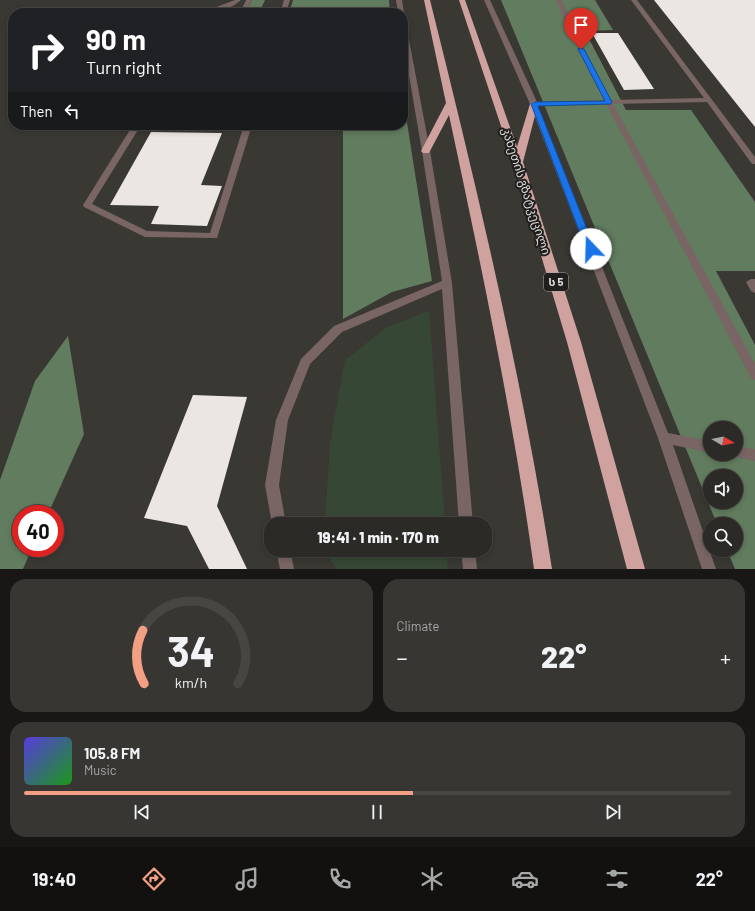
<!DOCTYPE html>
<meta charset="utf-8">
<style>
:root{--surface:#2c2a26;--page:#383632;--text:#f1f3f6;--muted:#a6a7a7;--line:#484643;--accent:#f39f84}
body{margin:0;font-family:Barlow,"Noto Sans Georgian",sans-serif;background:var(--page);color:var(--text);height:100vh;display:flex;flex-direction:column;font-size:15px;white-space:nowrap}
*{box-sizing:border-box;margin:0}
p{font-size:13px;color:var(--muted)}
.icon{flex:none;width:22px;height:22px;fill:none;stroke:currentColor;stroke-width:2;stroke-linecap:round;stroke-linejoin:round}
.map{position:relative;height:569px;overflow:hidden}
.details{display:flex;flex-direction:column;gap:10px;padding:10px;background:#181715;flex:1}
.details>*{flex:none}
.hud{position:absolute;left:8px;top:8px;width:400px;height:122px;border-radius:16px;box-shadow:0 2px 6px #0003,0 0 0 1px var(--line);background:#202124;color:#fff;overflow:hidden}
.needle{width:26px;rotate:100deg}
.buttons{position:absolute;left:703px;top:421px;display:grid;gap:8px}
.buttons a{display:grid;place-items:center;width:40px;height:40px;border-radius:50%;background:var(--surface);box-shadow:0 2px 6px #0003,0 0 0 1px var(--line);font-size:20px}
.speed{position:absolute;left:12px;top:505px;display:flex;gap:8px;font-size:20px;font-weight:700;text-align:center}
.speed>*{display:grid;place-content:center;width:52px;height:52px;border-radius:50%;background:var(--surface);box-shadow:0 2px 6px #0003,0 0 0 1px var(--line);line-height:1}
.speed .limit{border:6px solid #d22;background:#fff;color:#111}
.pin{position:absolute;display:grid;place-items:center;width:34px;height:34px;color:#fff;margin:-41px -17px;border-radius:50% 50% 50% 0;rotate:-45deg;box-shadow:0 0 4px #0007}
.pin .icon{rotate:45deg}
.me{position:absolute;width:44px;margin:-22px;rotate:339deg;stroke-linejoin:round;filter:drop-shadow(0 0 3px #0008)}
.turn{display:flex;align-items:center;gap:14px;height:84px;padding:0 12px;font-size:18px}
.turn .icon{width:52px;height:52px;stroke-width:2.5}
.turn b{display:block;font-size:28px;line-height:34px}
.then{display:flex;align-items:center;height:38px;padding:0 12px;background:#0003;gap:8px;font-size:15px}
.big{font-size:30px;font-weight:800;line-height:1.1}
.details .card{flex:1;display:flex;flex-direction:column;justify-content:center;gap:6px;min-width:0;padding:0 14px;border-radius:16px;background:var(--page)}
.details .dial{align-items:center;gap:0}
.dial svg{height:104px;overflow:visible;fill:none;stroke:var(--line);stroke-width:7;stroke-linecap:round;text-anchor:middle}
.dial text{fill:var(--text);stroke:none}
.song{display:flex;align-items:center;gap:12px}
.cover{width:48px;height:48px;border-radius:6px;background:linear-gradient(135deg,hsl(250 70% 55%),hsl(120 70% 35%))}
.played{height:4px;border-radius:2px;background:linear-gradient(90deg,var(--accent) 55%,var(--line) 55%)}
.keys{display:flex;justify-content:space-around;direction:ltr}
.heat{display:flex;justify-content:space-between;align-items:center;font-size:22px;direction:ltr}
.details .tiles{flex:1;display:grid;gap:10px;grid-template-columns:1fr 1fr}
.card:last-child{grid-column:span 2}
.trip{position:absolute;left:264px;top:517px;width:228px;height:40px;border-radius:16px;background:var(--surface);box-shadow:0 2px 6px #0003,0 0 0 1px var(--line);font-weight:800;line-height:40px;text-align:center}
.dock{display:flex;height:64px;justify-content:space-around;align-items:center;background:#12110f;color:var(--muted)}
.dock .icon{width:28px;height:28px}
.dock .selected{color:var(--accent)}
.dock b{font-size:18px;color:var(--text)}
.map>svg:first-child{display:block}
</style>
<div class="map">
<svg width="755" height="569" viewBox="0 0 755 569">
<rect width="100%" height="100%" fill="#3a3833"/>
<g fill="#364835">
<path d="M429,311L445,524H325L330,443L345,360L387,327Z"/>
<path d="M323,550H446L448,569H337Z"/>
</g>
<g fill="#617c5f" fill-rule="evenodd">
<path d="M252,0H265L259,13H246Z"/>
<path d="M293,0H389L390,13H289Z"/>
<path d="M501,0H595L613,30L585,31L626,110H691L755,202V271H716L755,345V569H735L727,550H736V524H717ZM710,428H736V454H710ZM710,476H736V502H710Z"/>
<path d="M403,97L432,281L392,292L343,319V125H403Z"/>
<path d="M68,336L84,434L48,514H21V548H32L23,569H0V480L35,381Z"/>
</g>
<g fill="#ece6e3">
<path d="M654,0H755V127Z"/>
<path d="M592,33H618L654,89L624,90Z"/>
<path d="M151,132L222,133L201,185L222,186L207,226L151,224L159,206L110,205Z"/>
<path d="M193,395L247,397L217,506L247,569H209L187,526L144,518Z"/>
</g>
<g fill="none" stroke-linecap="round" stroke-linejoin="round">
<g fill="#786564" fill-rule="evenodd">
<path d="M235,0H241L233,6L213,13L127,12L106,13L127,8L211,9Z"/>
<path d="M246,0H252L246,13H240Z"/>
<path d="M284,0H290L286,13H280Z"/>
<path d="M396,0H402L404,13L403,14L398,13Z"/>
<path d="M484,0H490L537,102L604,100L573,39L556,0H562L579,39L611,100L704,98L631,0H637L755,157V164H752L707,102L613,104L755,364V380L751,378L606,104L538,106L668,433L710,441V453L673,445L716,569H702L658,438L530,104Z"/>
<path d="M403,22L406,24L430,151L452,283L473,524H459L442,289L342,332L310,364L288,420L279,485L286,524H272L265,485L276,420L301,359L334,326L442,281L422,151L403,41Z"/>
<path d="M133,125H141L92,204L147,231L210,233L244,125H252L217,238L145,237L84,207L83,205Z"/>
<path d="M751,279H755V293L751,291L746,282Z"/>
<path d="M736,446L755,449V461L732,456L731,454H736Z"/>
<path d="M276,550H290L294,569H280Z"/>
<path d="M461,550H475L477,569H463Z"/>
</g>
<g fill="#cfa2a0" fill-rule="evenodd">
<path d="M424,0H430C477,188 522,377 552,569H534C513,416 481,265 449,115L429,153H423L421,151L446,103Z"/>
<path d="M459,0H465L517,147L530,104L534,101L538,104L523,162L581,342L645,569H627L567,342L513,162Z"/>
</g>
</g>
<path fill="#1a73e8" stroke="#114b97" d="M579,48L584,49L612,102L611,104L538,106L595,249L591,252L586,249L531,104L534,102L605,101L578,49Z"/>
<g text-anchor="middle" stroke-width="4" stroke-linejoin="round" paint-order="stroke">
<rect fill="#201f1d" stroke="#a5a3a1" stroke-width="1" x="544" y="273" width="24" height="18" rx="3"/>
<g font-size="11" font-weight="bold" fill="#dedcda">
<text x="556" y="286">ს 5</text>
</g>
<g font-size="12" fill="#dedcda" stroke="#201f1d">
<text transform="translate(526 191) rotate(72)" y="4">კახეთის გზატკეცილი</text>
</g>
</g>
</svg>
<div class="buttons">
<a><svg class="needle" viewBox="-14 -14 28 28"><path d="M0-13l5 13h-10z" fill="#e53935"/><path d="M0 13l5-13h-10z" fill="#a6a7a7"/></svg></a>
<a><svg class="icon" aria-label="sound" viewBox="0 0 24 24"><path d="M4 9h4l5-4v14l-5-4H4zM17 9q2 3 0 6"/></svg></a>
<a><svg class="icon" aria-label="search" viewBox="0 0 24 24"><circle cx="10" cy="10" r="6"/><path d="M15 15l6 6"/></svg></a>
</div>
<div class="speed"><div class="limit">40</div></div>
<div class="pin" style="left:581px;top:49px;background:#d93025"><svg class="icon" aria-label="arrive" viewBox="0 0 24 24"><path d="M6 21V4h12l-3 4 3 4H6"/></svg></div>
<svg class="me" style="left:591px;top:249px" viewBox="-20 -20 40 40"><circle r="19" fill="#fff"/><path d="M0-13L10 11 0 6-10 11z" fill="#1a73e8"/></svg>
<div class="trip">19:41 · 1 min · 170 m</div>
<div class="hud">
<div class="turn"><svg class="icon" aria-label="right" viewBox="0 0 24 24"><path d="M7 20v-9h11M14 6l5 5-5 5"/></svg><div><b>90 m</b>Turn right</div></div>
<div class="then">Then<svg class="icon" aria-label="left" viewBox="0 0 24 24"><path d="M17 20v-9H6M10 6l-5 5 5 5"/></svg></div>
</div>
</div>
<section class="details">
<div class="tiles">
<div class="card dial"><svg viewBox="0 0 100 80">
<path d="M14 69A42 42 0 1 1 86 69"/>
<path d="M14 69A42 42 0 0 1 13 28" stroke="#f39f84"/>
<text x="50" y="56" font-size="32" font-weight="700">34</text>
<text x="50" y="72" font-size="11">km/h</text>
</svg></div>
<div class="card"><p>Climate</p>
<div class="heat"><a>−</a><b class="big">22°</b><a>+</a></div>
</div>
<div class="card">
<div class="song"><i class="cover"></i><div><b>105.8 FM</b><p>Music</p></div></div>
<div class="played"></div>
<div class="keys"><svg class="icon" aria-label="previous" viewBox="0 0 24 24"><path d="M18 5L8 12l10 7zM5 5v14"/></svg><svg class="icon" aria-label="pause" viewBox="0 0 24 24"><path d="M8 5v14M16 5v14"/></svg><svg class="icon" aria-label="next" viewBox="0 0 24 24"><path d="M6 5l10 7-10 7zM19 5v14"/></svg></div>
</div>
</div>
</section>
<nav class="dock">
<b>19:40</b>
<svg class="icon selected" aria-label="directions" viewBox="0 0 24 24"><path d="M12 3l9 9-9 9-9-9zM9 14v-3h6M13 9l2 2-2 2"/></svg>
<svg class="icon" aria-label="music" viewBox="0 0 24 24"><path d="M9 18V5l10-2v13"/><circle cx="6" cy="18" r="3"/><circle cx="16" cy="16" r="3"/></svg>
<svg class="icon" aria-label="phone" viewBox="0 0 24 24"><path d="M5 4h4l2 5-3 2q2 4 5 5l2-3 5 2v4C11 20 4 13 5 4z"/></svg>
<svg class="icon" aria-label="climate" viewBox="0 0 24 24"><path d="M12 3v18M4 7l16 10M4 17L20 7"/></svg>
<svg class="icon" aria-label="car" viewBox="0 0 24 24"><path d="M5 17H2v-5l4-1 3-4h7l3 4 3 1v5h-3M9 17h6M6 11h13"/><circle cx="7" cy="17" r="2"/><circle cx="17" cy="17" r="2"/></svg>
<svg class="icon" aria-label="filters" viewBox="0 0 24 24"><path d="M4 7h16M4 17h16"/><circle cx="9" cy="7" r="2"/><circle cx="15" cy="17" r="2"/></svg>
<b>22°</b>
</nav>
